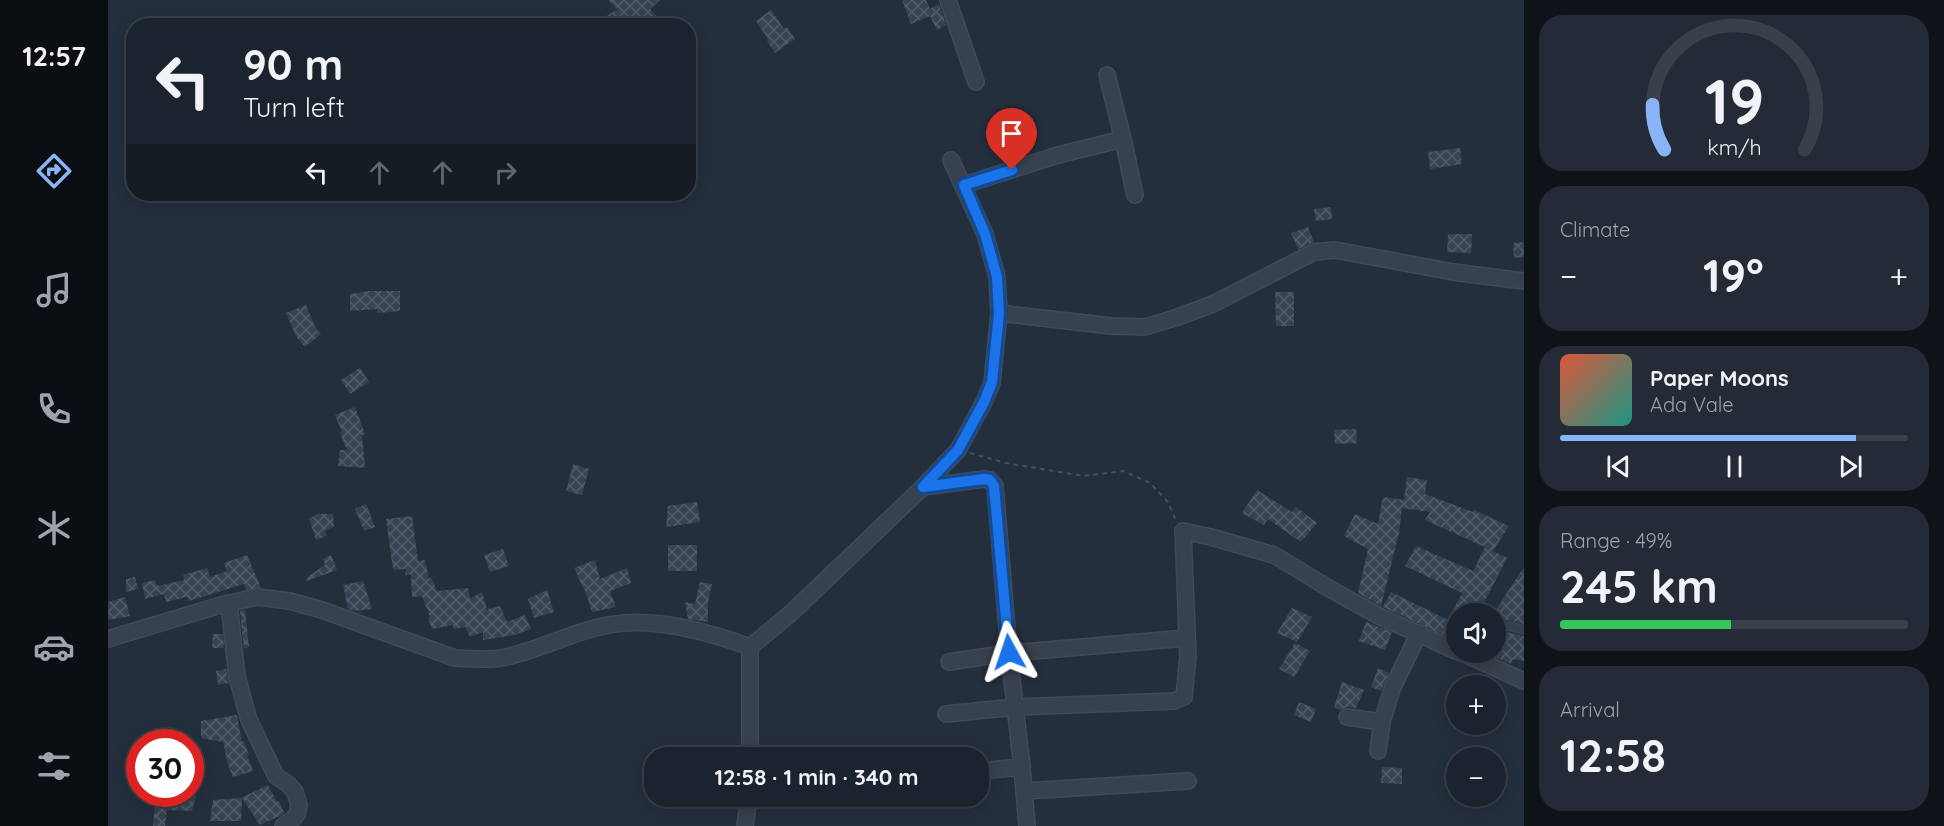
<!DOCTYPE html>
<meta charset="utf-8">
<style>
:root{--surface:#1b232e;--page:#242b36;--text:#f1f3f6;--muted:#a0a4aa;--line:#39404a;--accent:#8ab4f8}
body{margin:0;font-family:Quicksand,sans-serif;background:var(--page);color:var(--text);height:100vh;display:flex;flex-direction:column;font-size:22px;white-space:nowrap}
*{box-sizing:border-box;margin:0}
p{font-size:20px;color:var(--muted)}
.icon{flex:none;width:33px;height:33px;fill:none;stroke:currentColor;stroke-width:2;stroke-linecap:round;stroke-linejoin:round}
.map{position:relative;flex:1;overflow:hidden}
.panel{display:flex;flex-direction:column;gap:15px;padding:15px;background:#0f1319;width:420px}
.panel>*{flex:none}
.hud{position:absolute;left:18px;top:18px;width:570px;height:183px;border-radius:24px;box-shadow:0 3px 15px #0003,0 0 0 2px var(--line);background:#1b232e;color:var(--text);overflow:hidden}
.controls{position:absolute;left:1338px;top:603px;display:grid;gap:12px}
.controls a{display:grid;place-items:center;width:60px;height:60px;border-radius:50%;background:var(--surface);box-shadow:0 3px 15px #0003,0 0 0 2px var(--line);font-size:30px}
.speed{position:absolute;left:18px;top:729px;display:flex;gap:12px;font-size:30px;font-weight:700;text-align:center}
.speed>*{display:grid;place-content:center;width:78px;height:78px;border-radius:50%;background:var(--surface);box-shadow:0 3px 15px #0003,0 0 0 2px var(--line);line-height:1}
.speed .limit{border:9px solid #d22;background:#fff;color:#111}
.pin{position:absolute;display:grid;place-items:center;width:51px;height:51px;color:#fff;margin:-62px -26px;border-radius:50% 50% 50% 0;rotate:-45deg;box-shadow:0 0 6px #0007}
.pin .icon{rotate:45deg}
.me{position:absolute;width:66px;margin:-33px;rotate:355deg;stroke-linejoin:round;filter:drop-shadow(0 0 4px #0008)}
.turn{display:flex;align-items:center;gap:21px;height:126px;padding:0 18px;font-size:27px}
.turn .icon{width:78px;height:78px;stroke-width:2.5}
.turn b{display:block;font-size:42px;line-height:51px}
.lanes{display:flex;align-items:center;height:57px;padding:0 18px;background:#0003;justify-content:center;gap:30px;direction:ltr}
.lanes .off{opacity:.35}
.big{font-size:45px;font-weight:700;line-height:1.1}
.panel .card{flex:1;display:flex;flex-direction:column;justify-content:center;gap:9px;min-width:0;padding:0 21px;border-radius:24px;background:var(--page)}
.panel .dial{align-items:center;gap:0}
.dial svg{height:156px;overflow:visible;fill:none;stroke:var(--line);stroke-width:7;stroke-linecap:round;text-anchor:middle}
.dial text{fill:var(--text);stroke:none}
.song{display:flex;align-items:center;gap:18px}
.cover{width:72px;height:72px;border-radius:9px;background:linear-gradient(135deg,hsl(10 70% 55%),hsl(170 70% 35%))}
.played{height:6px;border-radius:3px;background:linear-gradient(90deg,var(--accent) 85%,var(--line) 85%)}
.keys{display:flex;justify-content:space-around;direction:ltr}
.heat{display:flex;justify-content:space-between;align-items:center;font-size:33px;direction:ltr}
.charge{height:9px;border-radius:4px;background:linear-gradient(90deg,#34c759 49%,var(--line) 0)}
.trip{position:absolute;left:536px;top:747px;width:345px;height:60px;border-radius:24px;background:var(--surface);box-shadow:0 3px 15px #0003,0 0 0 2px var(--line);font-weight:700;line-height:60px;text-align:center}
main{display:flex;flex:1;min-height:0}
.menu{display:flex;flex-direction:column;width:108px;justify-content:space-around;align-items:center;background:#0b0e12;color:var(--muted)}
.menu .icon{width:42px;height:42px}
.menu .current{color:var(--accent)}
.menu b{font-size:27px;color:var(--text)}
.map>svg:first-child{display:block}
</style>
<main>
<nav class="menu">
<b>12:57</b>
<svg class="icon current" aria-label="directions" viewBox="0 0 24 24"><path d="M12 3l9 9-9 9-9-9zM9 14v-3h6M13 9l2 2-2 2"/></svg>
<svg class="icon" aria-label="music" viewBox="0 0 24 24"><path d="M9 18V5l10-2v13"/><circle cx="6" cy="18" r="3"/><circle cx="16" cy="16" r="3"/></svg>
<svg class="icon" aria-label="phone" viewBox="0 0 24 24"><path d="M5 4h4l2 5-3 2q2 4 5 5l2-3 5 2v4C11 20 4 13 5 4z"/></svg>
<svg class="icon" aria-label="climate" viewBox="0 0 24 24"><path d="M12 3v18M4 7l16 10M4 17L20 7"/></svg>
<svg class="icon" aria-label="car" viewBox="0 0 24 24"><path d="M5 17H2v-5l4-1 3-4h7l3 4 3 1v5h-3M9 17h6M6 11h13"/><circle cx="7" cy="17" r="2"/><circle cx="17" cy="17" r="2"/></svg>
<svg class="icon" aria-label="filters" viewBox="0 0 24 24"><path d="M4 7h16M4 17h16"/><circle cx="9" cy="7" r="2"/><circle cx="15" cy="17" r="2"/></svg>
</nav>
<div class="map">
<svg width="1416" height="826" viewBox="0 0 1416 826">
<defs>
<pattern id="building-cross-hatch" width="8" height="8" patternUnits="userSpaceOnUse" patternTransform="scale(1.5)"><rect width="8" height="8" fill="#364354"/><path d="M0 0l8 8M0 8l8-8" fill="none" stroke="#515c6b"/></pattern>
</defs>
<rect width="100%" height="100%" fill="#242f3e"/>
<g fill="url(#building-cross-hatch)">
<path d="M500,0H552L542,9L557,26H484L509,9Z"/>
<path d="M794,0H818L822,9L831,4L838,25L829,30L822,16L803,24Z"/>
<path d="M663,10L676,29L679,27L687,39L667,53L659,41L661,40L648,21Z"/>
<path d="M1352,148L1354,164L1322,169L1320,152Z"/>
<path d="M1223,207L1224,219L1208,221L1206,209Z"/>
<path d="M1200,227L1206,242L1190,249L1183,233Z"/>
<path d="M1340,234H1364L1363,253L1339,252Z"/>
<path d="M1416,242V257L1406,258L1405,243Z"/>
<path d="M262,291H292V311L269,313V309L242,311V294Z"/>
<path d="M1167,292H1186V326H1168Z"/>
<path d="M198,305L208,329L213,334L197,347L189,338L178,313Z"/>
<path d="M252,368L261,382L242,394L233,380Z"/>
<path d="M247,407L257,434L254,435L257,468L230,466L232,450H239L232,433L234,432L227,415Z"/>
<path d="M1248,429L1249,443L1227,444L1226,430Z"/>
<path d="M465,464L481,469L474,495L458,491Z"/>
<path d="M1299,477L1319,480L1317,494L1365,512L1366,510L1401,526L1385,551L1399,558L1370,614H1348V641L1275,607L1283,592L1340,620L1354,593L1297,566L1308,546L1365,571L1377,547L1317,520L1322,512L1294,508L1291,533L1273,606L1250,593L1260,549L1236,536L1247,514L1270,524L1275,497L1296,500Z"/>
<path d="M1149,490L1184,512L1188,507L1209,523L1193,542L1160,519L1156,525L1134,513Z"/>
<path d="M589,502L592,522L558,527L560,506Z"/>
<path d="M258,504L267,527L256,531L247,509Z"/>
<path d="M209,514H225L226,527L217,530L219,536L208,540L201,519Z"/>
<path d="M304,516L310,561L317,560L321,579L323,577L329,591L360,588L362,599L374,592L379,609L392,606L399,622L417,615L423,629L406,635L375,640V632L362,637L357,627L346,629L345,625L324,629L320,617H322L314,596L304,597L303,574L297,575L298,569L285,570L278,519Z"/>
<rect x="560" y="545" width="29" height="26"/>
<path d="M395,549L401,566L382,572L376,555Z"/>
<path d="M139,555L153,588L138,590L136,584L81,601L79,597L58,602L56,594L37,599L34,583L47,580L49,586L76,580L75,575L99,568L102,577L119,571L116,563Z"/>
<path d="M223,555L229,570L199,581L198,578L217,565L215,559Z"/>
<path d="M487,560L492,579L519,568L523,583L502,591L508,607L484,612L479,596L466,568Z"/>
<path d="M1416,567V624L1400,620L1395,625L1399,632L1416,636V661L1405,659L1403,664L1377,652H1388V646L1397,618L1387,611Z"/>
<path d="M27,577L30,589L18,592V579Z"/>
<path d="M255,581L264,609L247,611L240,609L235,585Z"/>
<path d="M592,582L604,584L600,603V622L580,619L577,602L587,604Z"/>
<path d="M439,590L446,612L426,618L420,599Z"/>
<path d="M17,597L22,616L0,620V602Z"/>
<path d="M1184,608L1204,617L1189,642L1169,633Z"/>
<path d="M137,610L141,647L136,649L132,611Z"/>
<path d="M1258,622L1284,632L1277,650L1251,641Z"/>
<path d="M105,634H115L116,648H104Z"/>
<path d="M1187,643L1202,651L1186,677L1171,669Z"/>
<path d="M1270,668L1281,673L1273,691L1263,687Z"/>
<path d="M118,669L121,683L110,685L108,671Z"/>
<path d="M1234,682L1256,690L1248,708L1240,707L1232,710L1226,708Z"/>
<path d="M1191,702L1208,709L1203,722L1186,715Z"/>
<path d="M129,715L134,742L136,741L141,755H139L145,771L125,777L120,765L115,742L93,738V721Z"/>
<path d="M1346,724H1377L1374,735L1345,729Z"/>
<path d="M82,748H94L90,788H82Z"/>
<path d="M1274,767L1294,768V784L1273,783Z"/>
<path d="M160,785L169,802L171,801L176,813L174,815L152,825L134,798L133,821H102L105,800L133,798Z"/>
<path d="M48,794H88L84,811L59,810L57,826H45Z"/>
</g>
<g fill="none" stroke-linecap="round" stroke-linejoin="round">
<defs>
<path id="service" d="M1401,626L1416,630"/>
<g id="minor">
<path d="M840,0L868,82"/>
<path d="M999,75L1015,139L1027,195"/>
<path d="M843,160L877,234L889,277L891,313L1003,326L1037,327L1067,318L1105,304L1206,252L1227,250L1345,272L1416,281"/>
<path d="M856,185L950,155L1015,139"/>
<path d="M815,487L876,479L882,480L887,486L901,653L914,767L919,826"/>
<path d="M121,603L129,677L141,720L168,776L180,784L187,792L191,805L189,814L185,819L175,826"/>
<path d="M0,639L113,605L149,597L182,601L214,610L347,658C363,659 378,660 393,658C435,650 474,626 516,623C558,620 603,633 642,647V758"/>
<path d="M642,647L682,614L815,487L850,450L876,402L884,383L891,313"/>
<path d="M1352,652L1416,681"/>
<path d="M841,662L901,653L1079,638"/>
<path d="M838,714L907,707L1066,701L1076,697L1080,656L1075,531L1103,537L1166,555L1222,589L1271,616L1348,651"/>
<path d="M1239,717L1274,722"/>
<path d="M1270,751L1274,722L1284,689L1311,633"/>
<path d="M870,771L914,767"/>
<path d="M917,791L1080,781"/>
<path d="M637,826L641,796"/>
</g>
</defs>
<use href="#service" stroke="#414a57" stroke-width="10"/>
<use href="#minor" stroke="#414a57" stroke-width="18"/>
<path stroke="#3f5557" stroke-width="2" stroke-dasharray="4.5 4.5" stroke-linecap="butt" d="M862,453L898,463L976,476L1015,471L1042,483L1060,502L1068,521"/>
<use href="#service" stroke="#38414e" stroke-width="8"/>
<use href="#minor" stroke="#38414e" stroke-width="15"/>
</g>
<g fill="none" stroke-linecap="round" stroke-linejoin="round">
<defs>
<path id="route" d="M901,652L886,486L882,480L876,479L815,487L850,450L876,402L884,382L891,314L889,277L877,234L856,185L904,170"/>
</defs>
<use href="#route" stroke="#114b97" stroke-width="15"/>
<use href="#route" stroke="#1a73e8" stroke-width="10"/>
</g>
</svg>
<div class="controls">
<a><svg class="icon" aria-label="sound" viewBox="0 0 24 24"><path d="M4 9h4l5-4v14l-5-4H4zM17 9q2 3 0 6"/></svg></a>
<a>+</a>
<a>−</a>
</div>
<div class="speed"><div class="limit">30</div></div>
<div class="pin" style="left:904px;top:170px;background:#d93025"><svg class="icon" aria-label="arrive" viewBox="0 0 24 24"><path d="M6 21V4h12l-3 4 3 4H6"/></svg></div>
<svg class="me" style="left:901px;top:652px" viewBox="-20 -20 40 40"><path d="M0-17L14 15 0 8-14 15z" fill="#1a73e8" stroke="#fff" stroke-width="4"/></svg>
<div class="trip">12:58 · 1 min · 340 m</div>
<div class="hud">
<div class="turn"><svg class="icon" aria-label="left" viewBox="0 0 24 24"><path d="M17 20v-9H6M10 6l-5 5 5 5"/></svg><div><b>90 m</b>Turn left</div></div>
<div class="lanes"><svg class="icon" aria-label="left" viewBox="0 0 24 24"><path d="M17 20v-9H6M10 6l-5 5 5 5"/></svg><svg class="icon off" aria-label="ahead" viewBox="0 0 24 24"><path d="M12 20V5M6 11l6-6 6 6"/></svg><svg class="icon off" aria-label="ahead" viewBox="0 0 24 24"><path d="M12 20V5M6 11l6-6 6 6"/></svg><svg class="icon off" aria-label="right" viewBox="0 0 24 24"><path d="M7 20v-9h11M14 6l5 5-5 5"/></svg></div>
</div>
</div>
<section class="panel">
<div class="card dial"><svg viewBox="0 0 100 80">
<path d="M14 69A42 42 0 1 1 86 69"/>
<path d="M14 69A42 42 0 0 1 8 46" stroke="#8ab4f8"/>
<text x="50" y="56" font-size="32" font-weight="700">19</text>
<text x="50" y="72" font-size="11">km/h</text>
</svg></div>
<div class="card"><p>Climate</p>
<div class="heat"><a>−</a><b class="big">19°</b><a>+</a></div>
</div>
<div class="card">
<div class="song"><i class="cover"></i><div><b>Paper Moons</b><p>Ada Vale</p></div></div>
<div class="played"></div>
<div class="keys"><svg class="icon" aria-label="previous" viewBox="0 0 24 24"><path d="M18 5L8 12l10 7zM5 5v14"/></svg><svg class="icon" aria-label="pause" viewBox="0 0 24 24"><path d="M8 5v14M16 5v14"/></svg><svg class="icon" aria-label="next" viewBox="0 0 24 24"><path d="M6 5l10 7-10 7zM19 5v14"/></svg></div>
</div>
<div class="card"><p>Range · 49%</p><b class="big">245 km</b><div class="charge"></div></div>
<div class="card"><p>Arrival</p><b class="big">12:58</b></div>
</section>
</main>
